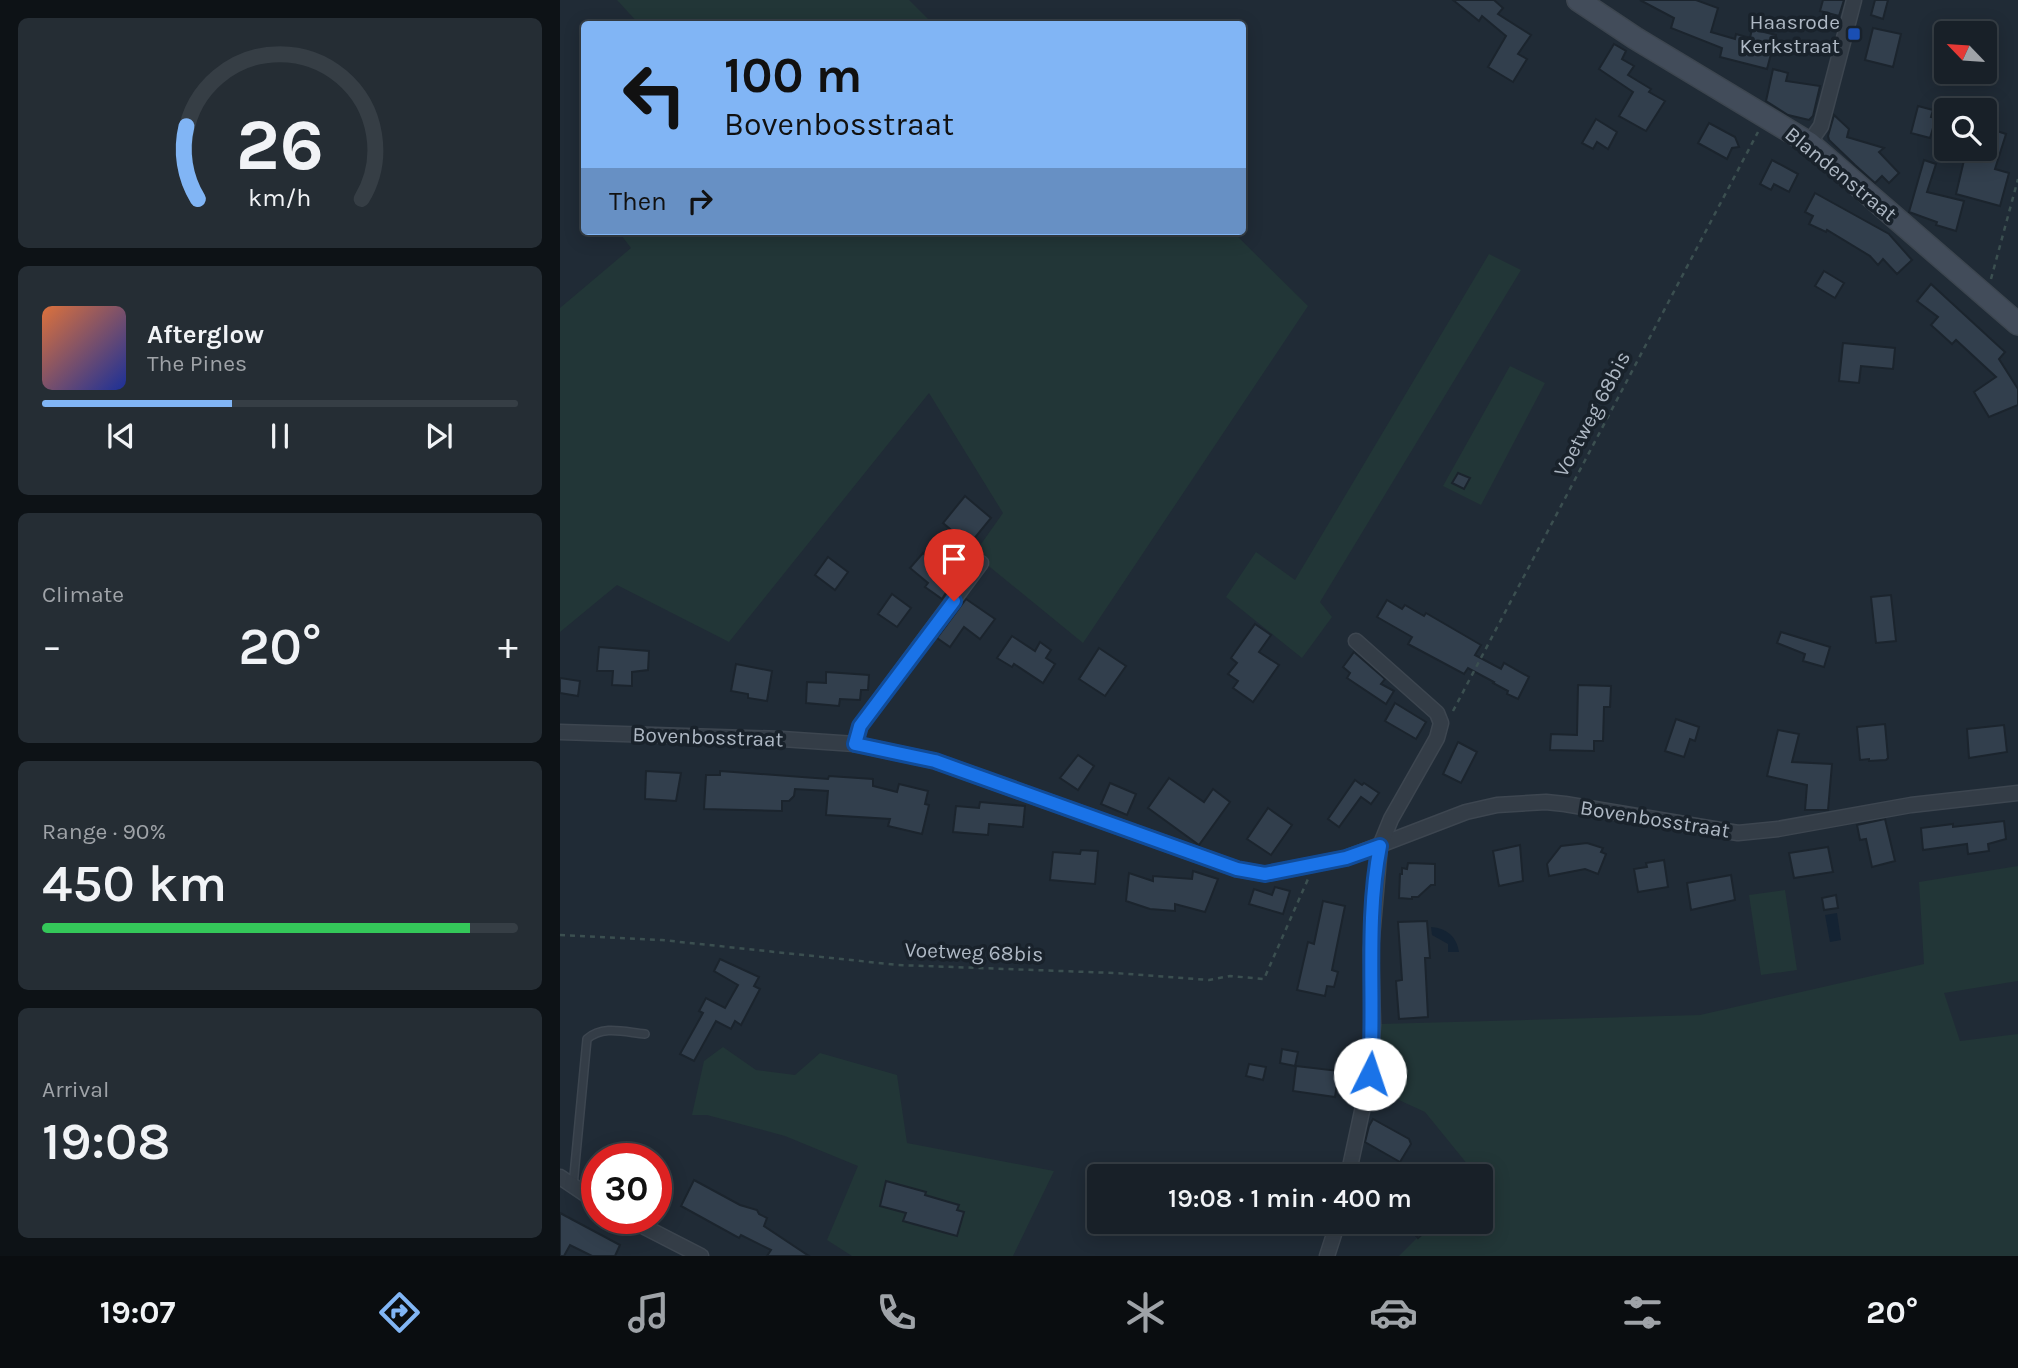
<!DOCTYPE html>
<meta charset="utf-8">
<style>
:root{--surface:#182028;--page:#252d34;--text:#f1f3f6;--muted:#9fa3a8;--line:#363e45;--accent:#81b5f5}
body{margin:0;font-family:Karla,sans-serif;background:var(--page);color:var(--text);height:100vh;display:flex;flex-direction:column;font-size:26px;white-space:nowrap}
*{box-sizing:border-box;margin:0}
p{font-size:23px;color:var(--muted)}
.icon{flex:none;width:38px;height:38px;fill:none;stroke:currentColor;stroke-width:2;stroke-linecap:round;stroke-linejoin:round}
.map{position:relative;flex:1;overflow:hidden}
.drawer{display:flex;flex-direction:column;gap:18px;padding:18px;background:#0d1216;width:560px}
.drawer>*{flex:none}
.top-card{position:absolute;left:21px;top:21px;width:665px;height:214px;border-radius:7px;box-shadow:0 4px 18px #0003,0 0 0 2px var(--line);background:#81b5f5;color:#111;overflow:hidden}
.needle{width:46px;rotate:295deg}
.buttons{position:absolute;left:1374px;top:21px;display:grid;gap:14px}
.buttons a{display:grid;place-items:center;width:63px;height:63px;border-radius:7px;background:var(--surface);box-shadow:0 4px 18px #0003,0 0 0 2px var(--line);font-size:35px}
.speed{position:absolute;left:21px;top:1143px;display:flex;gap:14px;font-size:35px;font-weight:700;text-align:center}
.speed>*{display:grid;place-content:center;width:91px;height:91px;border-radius:50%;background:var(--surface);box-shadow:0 4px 18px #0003,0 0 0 2px var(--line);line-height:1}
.speed .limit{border:10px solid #d22;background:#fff;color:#111}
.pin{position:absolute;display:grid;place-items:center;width:60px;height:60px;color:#fff;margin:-72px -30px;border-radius:50% 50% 50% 0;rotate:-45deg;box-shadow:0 0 7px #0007}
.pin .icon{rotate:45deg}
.me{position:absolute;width:77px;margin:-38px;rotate:4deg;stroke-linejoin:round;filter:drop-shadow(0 0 5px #0008)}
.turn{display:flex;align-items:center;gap:24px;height:147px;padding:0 28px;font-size:32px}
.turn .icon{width:91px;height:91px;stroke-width:2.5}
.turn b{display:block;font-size:49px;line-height:60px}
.then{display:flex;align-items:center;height:66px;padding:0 28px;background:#0003;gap:14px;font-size:26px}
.big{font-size:52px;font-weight:600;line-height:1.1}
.drawer .widget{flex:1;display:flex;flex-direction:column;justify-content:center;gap:10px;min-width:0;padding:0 24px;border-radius:10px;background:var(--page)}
.drawer .dial{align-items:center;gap:0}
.dial svg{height:182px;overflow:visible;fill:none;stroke:var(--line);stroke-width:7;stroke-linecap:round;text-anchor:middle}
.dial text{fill:var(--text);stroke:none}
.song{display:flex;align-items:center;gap:21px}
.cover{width:84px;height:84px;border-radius:10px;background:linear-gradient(135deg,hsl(20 70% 55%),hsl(230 70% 35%))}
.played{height:7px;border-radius:4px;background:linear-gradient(90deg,var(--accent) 40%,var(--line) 40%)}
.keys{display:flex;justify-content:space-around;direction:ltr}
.heat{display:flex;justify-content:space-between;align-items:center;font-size:38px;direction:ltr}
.charge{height:10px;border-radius:5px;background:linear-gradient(90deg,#34c759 90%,var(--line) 0)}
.trip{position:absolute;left:527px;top:1164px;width:406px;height:70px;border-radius:7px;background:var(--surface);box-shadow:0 4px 18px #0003,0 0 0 2px var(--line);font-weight:600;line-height:70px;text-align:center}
.tabs{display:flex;height:112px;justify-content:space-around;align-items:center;background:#0a0d10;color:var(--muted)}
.tabs .icon{width:49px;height:49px}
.tabs .current{color:var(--accent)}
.tabs b{font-size:32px;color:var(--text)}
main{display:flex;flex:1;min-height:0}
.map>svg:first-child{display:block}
</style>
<main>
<section class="drawer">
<div class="widget dial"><svg viewBox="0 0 100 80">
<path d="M14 69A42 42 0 1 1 86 69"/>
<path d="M14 69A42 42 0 0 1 9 37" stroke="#81b5f5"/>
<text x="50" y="56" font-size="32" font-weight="700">26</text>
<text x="50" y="72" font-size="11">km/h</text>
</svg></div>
<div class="widget">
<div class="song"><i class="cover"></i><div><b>Afterglow</b><p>The Pines</p></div></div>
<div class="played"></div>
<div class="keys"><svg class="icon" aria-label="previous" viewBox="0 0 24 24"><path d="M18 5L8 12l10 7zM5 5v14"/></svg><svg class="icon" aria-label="pause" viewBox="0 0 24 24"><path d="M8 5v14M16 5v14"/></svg><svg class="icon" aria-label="next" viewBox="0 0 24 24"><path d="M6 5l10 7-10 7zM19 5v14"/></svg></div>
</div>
<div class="widget"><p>Climate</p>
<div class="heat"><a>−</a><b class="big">20°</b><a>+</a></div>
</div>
<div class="widget"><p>Range · 90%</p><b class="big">450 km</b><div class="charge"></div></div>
<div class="widget"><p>Arrival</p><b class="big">19:08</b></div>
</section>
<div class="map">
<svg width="1458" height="1256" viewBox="0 0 1458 1256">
<rect width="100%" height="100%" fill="#202b36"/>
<g fill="#223637">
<path d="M57,0H349L373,24H79Z"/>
<path d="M58,231H672L748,306L523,643L414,554L443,513L369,393L169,642L57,585L0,632V308L71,248Z"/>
<path d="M929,254L961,270L760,602L772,617L742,658L666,597L696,552L735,580Z"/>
<path d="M950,366L985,383L921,505L883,486Z"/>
<path d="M1458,866V981L1384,993L1400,1041L1458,1034V1256H839L873,1222H920V1176H917L865,1112L828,1095L815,1084L820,1024L1140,1015L1364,964L1359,882Z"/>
<path d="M1225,890L1237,970L1201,975L1189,895Z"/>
<path d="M163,1047L196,1070L235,1075L260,1053L337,1075L347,1143L494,1171L453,1256H292L267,1240L298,1166L225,1136L147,1115H132L144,1061Z"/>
</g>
<g fill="#142333">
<path d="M1277,913L1281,940L1270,942L1265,915Z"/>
<path d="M871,927C887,928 897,937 899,952H888V944L872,935Z"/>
</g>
<g fill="#323f4d" stroke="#1b242d" stroke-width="2">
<path d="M893,0H934L943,8L938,14L971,35L958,54L967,59L953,82L928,67L946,36L922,16L919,21Z"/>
<path d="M1080,0H1136L1158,8L1151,32L1175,39L1176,34L1190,38L1192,29L1216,35L1207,69L1160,57L1162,48L1111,28L1114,18Z"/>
<path d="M1263,0H1284L1279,16L1260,11Z"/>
<path d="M1315,0H1328L1323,19L1311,15Z"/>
<path d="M1313,28L1341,34L1333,67L1305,60Z"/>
<path d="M1054,44L1066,51L1062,59L1074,66L1068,75L1091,89L1089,92L1105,101L1086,131L1059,116L1073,92L1039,69Z"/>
<path d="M1213,69L1228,73L1226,81L1260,86L1253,116L1249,120L1228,115L1206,101Z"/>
<path d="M1358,106L1373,110L1371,117L1376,118L1370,138L1351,133Z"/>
<path d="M1274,115L1289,129L1287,137L1324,148L1319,152L1339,173L1329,183L1322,176L1315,183L1295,165L1269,140L1268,136Z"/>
<path d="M1036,119L1057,132L1048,149L1037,142L1033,149L1022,143Z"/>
<path d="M1149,123L1175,137L1179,147L1172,148L1167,159L1138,143Z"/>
<path d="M1431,129L1446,134L1435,169L1449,173L1440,206L1396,194L1405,156L1423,160Z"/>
<path d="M1212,160L1238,174L1229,192L1214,184L1211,190L1200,184Z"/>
<path d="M1364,160L1376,164L1367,192L1404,201L1396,231L1376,225L1377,222L1349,212Z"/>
<path d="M1255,193L1329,234L1352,260L1337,274L1323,259L1318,265L1310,256L1267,230L1266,232L1249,224L1253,216L1245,212Z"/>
<path d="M1264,271L1284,283L1275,298L1255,286Z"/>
<path d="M1371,284L1445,352L1439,359L1458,389V405L1429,417L1414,392L1436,377L1396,340L1392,344L1371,325L1378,317L1357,301Z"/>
<path d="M1283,343L1335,348L1333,369L1301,366L1299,383L1279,381Z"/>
<path d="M898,473L910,478L904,489L892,483Z"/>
<path d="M405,496L431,518L409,545L383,523Z"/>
<path d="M363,553L380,567L378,569L394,580L382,599L365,587L368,583L350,568Z"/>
<path d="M268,557L288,572L275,590L255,575Z"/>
<path d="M332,594L351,608L337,627L318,614Z"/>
<path d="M1331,595L1336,641L1316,643L1311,597Z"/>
<path d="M406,599L435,619L420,639L404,627L390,647L377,638Z"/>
<path d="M827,600L842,609L845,605L864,616L866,613L921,645L915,655L941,669L944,663L969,677L958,699L947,694L948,691L933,683L934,682L908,668L904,674L848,644L852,637L817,617Z"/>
<path d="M695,624L711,635L699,652L719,665L693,702L673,688L678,681L668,674L677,663L671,658Z"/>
<path d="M1221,632L1270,647L1264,667L1243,661L1245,654L1217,643Z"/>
<path d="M452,636L475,651L480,642L491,650L486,658L495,664L483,683L454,664L452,667L437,658Z"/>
<path d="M39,647L89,651L88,670L72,672V686L52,685L53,671H37Z"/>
<path d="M539,648L566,666L545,696L519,679Z"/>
<path d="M794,652L825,679L821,684L834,691L826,704L787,678L790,673L783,667Z"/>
<path d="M176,664L212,671L207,701L188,698V694L171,691Z"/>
<path d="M266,672L309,675L308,690H301L300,700L280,699L279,706L246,703L247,682L266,683Z"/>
<path d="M0,678L20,681L18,696L0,693Z"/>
<path d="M1018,685L1051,686L1050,707H1044L1043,741H1034V751L990,750L991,734L1017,735Z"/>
<path d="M835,703L866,722L856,739L825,721Z"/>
<path d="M1116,719L1139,727L1135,741L1130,739L1124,757L1105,751Z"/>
<path d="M1325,724L1328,758L1326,760L1309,761V759L1300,760L1297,727Z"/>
<path d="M1444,725L1447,752L1409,758L1407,729Z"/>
<path d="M1218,730L1239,734L1232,762L1272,764L1268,810H1245L1247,785L1207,776Z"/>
<path d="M898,742L917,752L901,783L883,774Z"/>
<path d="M518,755L534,766L518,790L500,778Z"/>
<path d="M86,771L121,773L116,801L85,799Z"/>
<path d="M160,771L268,779L269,776L313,779V786L337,792L339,784L368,791L365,804L369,805L362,834L328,826L330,819L266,815L268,791L235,789L234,796L229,801H222V811L144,809L146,775H160Z"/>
<path d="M609,778L644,802L653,789L670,802L639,845L588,808Z"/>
<path d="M795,780L802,785L804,783L819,793L811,804L801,797L779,827L768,819Z"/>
<path d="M550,783L576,794L567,815L541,804Z"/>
<path d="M420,802L465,806L463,827L429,824L428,835L393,832L396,806L419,808Z"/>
<path d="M708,808L732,825L711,855L687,839Z"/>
<path d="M1325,819L1335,861L1312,867L1306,839L1300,840L1297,825Z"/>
<path d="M1444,821L1446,839L1428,844L1429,851L1408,854L1407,844L1363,850L1361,828L1393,824V827Z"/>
<path d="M1027,843L1043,848L1041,852L1046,854L1038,874L1025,869L989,876L987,864L1001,846Z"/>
<path d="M960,845L963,881L939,886L933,851Z"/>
<path d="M1268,847L1273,872L1234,878L1229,853Z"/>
<path d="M521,850L538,851L535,884L490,880L493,852L520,854Z"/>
<path d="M1104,860L1108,887L1078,892L1074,869L1087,867L1086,863Z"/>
<path d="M848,863L875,864V885H871L858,897H852V899L839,898L840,874H842V868L847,869Z"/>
<path d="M633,871L658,879L645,912L615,904V911L590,909L566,901L569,873L593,881V876L632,879Z"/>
<path d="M1171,875L1175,900L1131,910L1127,883Z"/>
<path d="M715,887L730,891L723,914L689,904L694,889L712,895Z"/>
<path d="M1276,895L1278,908L1264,910L1262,898Z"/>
<path d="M763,901L785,906L772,970L778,972L774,987L767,986L765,996L737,990L748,942L754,944Z"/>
<path d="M867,921L870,958H865L868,1017L839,1019L836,981L842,980L838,922Z"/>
<path d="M160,959L199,977L194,986L200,989L181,1025L175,1021L171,1029L156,1021L134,1061L120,1054L143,1013L139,1011L146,998L165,1008L178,985L154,971Z"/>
<path d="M722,1049L738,1052L735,1066L720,1063Z"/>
<path d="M689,1064L706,1067L703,1080L686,1076Z"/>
<path d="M736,1066L779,1071L775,1097L733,1091Z"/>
<path d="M813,1119L849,1139L851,1144L840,1162L805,1142L809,1126Z"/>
<path d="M134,1180L180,1205L197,1210L199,1214L207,1218L204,1226L249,1256H207L211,1250L181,1235L179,1238L121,1206Z"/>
<path d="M326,1181L366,1192L365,1195L399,1205L397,1210L404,1212L397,1236L343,1221L346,1213L320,1206Z"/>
<path d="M0,1213L60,1245L55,1256H32L10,1245L4,1256H0Z"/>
<path d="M845,1222H876L858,1238Z"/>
</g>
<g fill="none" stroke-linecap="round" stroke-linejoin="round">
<defs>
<path id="lane" d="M13,1186L27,1039C43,1025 64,1032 85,1034"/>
<g id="street">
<path d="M1249,143L1261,126L1294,0"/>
<path d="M0,732L222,739L295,744L375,761L677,869L705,874L786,858L906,812L937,805L986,802L1005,804L1178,833L1218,829L1351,805L1458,793"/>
<path d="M295,744L300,726L421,563"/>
<path d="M788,1176L810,1074L813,1024L811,949L820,846L831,819L877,738L881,723L877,713L796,641"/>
<path d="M0,1177L37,1202"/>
<path d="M67,1218L141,1256"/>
<path d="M767,1256L778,1222"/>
</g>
<path id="secondary" d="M1018,0L1075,38L1249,143L1458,324"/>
</defs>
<use href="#lane" stroke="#3d4650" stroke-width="10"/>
<use href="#street" stroke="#3d4650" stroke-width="17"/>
<use href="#secondary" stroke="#3d4650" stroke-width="24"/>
<g stroke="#3b4f50" stroke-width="2.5" stroke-dasharray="5 5" stroke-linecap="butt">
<path d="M1431,279L1458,179"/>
<path d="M893,711L1198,132"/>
<path d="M0,935L102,940L338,965L555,973L649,980L670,976L704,979L748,879"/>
</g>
<use href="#lane" stroke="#343d47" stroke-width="7"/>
<use href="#street" stroke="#343d47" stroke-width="14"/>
<use href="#secondary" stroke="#424c5a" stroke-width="21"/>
</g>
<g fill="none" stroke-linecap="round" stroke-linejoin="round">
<defs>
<path id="route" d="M394,601L300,726L295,744L375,761L677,869L705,874L786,858L820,846C805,921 815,999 810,1074"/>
</defs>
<use href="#route" stroke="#114b97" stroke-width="18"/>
<use href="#route" stroke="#1a73e8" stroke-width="12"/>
</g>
<rect fill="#1a4fb4" stroke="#19222b" stroke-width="2.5" x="1287" y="27" width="14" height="14" rx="3.5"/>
<g text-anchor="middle" stroke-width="7" stroke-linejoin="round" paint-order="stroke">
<g font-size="21" fill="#aeb8c4" stroke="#19222b" text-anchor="end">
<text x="1280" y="29">Haasrode<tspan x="1280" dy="24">Kerkstraat</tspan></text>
</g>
<g font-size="21" fill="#aeb8c4" stroke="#19222b">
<text transform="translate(1281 174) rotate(39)" y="7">Blandenstraat</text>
<text transform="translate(1032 414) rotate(-62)" y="7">Voetweg 68bis</text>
<text transform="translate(148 737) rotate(2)" y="7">Bovenbosstraat</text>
<text transform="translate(1095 819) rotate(9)" y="7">Bovenbosstraat</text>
<text transform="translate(414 952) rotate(2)" y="7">Voetweg 68bis</text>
</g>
</g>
</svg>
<div class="buttons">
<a><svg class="needle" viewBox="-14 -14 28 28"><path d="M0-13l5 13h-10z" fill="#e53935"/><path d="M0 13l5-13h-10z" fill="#9fa3a8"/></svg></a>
<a><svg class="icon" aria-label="search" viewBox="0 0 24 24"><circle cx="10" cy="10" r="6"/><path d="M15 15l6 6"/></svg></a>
</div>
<div class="speed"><div class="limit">30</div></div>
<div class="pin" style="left:394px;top:601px;background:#d93025"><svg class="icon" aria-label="arrive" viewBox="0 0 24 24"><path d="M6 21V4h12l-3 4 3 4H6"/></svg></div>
<svg class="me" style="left:810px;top:1074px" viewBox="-20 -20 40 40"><circle r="19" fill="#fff"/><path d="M0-13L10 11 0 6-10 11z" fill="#1a73e8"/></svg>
<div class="trip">19:08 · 1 min · 400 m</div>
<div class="top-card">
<div class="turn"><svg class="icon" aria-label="left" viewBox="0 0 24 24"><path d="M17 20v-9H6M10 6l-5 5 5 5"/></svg><div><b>100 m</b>Bovenbosstraat</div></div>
<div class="then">Then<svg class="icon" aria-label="right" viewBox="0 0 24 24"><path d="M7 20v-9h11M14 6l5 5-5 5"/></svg></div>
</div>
</div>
</main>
<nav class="tabs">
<b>19:07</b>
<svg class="icon current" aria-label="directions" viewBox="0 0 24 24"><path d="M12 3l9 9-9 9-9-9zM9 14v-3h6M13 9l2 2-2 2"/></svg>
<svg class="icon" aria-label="music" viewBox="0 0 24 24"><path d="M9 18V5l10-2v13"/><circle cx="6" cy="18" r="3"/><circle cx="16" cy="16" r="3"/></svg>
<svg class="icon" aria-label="phone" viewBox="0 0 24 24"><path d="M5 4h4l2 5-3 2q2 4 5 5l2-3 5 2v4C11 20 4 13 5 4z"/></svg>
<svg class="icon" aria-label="climate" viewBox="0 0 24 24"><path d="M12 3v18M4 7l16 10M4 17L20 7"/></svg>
<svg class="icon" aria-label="car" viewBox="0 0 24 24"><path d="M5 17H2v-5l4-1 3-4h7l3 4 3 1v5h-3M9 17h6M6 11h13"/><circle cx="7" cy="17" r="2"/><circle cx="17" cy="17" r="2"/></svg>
<svg class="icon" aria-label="filters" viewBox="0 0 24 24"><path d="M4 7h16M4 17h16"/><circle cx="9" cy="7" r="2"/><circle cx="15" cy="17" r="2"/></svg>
<b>20°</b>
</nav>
